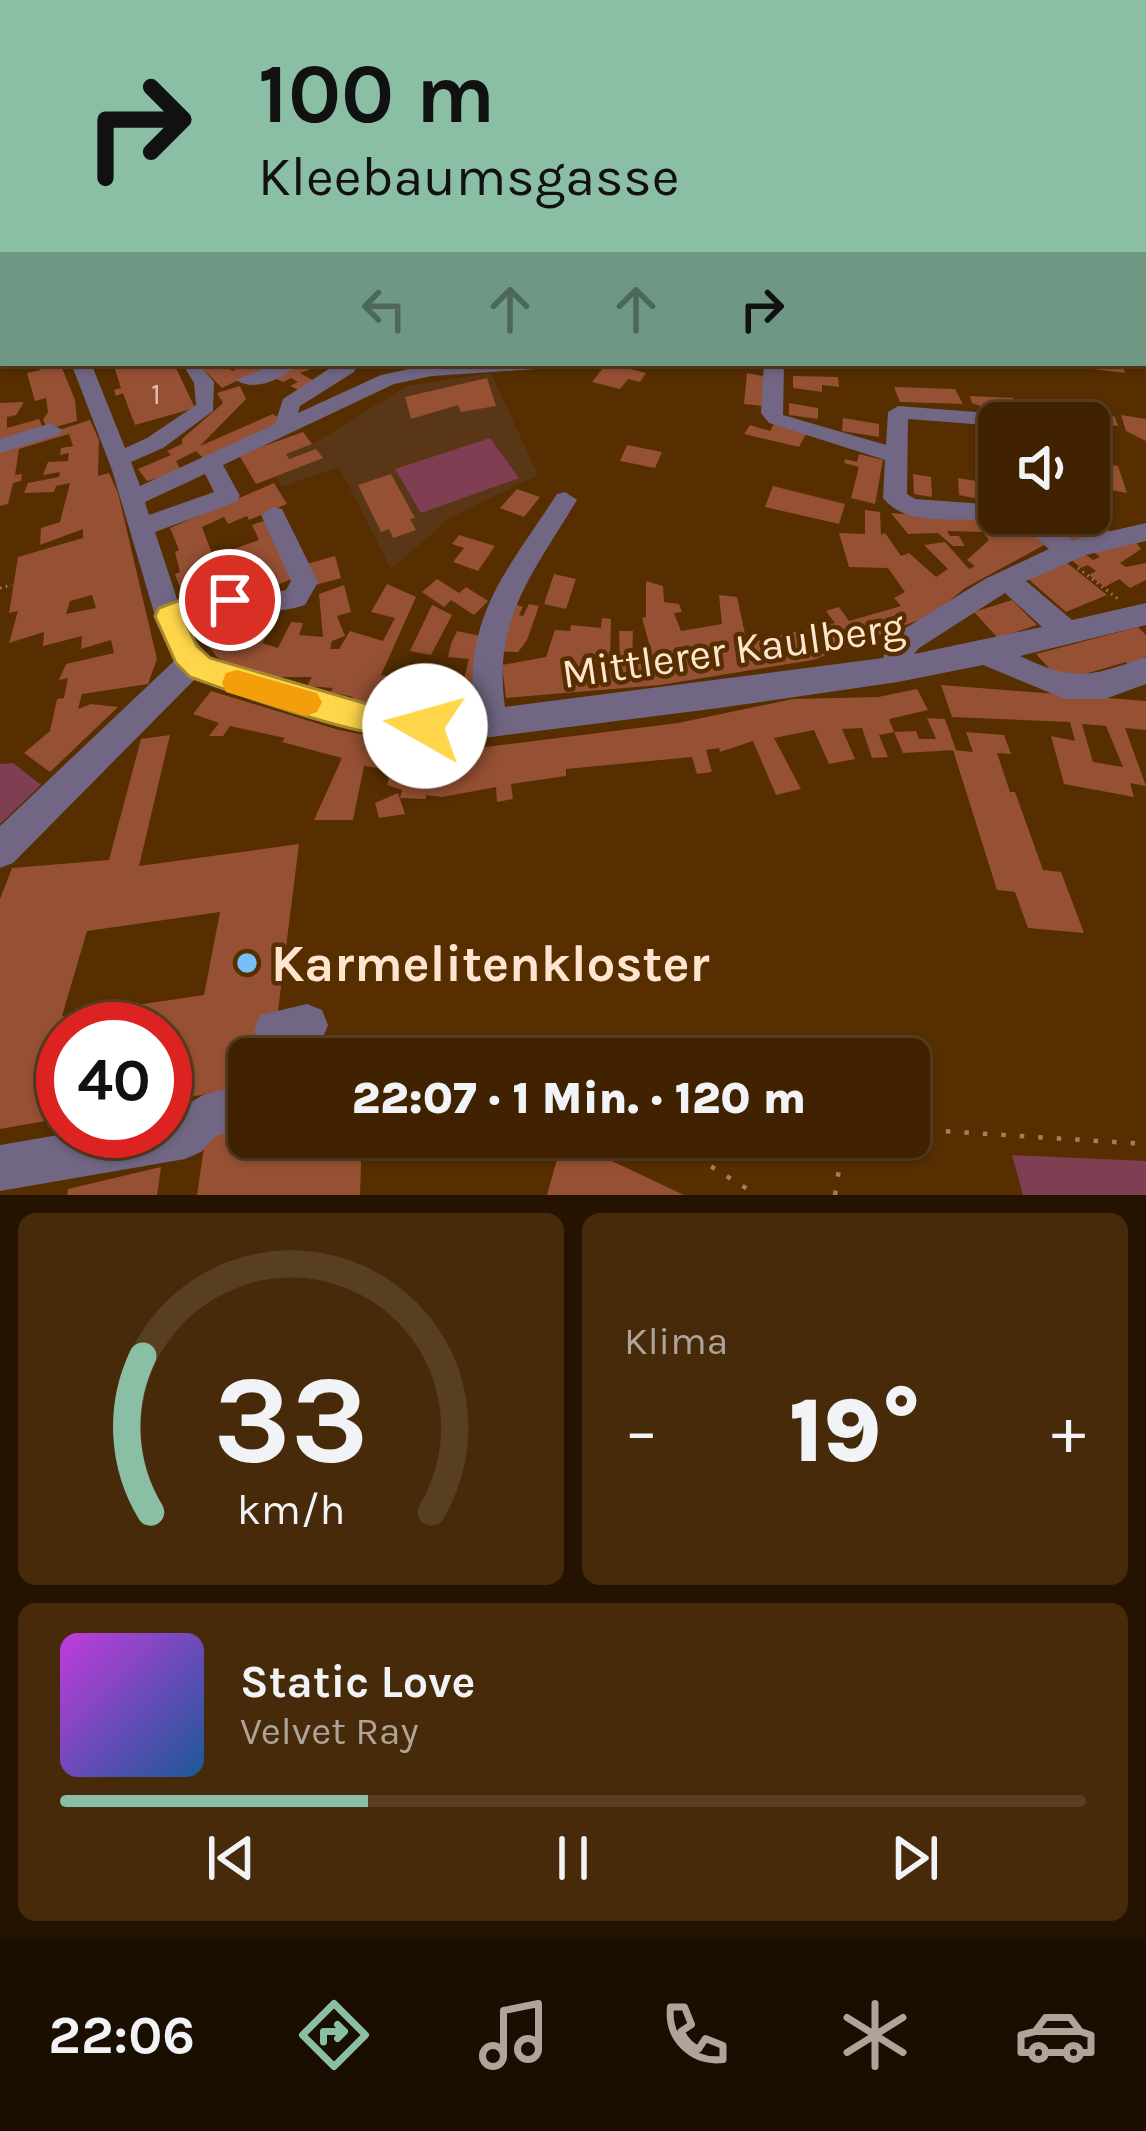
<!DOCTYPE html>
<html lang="de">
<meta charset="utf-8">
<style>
:root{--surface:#402200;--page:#472a0a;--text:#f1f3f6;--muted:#aea499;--line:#593f22;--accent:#8abfa5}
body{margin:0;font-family:Karla,sans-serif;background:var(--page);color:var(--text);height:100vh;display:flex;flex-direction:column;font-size:45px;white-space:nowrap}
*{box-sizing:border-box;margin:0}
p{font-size:39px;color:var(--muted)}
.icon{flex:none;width:66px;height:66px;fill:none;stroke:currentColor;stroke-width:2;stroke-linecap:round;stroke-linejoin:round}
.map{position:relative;height:1195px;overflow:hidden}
.details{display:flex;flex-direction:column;gap:18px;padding:18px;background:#231300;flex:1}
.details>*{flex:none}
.guide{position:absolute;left:0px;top:0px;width:1146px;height:366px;box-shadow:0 3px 9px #0004,0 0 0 3px var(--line);background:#8abfa5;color:#111;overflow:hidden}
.buttons{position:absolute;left:978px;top:402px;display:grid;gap:24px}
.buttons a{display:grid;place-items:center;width:132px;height:132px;border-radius:18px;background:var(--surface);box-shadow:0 3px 9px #0004,0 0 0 3px var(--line);font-size:60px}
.speed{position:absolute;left:36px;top:1002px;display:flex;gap:24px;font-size:60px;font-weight:700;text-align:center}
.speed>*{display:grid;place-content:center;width:156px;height:156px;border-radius:50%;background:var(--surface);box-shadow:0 3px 9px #0004,0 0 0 3px var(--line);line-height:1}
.speed .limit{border:18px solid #d22;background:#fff;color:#111}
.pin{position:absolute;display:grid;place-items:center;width:102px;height:102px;color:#fff;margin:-51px;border:6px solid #fff;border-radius:50%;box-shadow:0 3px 12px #0007}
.me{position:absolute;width:132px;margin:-66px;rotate:277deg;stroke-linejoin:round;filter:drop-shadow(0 0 9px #0008)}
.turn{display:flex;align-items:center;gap:42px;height:252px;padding:0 60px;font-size:54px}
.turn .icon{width:156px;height:156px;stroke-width:2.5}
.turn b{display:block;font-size:84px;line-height:102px}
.lanes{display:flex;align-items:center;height:114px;padding:0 60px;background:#0003;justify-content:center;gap:60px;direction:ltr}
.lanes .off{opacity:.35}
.big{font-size:90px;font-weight:800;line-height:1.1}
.details .widget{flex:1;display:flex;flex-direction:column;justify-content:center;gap:18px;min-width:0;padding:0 42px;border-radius:18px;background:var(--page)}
.details .dial{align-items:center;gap:0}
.dial svg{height:312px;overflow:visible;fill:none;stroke:var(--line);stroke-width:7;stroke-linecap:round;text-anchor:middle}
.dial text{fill:var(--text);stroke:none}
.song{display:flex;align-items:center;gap:36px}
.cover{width:144px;height:144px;border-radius:18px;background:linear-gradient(135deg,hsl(290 70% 55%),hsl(210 70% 35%))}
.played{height:12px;border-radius:6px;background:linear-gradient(90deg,var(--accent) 30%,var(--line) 30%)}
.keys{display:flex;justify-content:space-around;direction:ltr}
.heat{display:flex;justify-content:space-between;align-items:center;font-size:66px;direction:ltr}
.details .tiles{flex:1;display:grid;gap:18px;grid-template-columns:1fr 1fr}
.widget:last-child{grid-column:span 2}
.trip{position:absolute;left:228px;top:1038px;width:702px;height:120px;border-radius:18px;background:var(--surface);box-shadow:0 3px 9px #0004,0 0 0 3px var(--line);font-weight:800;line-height:120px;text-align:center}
.dock{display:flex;height:192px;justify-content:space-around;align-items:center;background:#1a0e00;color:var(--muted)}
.dock .icon{width:84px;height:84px}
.dock .selected{color:var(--accent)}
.dock b{font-size:54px;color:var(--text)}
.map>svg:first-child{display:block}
</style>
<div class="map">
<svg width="1146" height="1195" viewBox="0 0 1146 1195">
<rect width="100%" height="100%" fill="#562e00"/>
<path fill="#583616" d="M491,373L538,475L450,518L391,569L339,467L281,487L276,477L256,484L239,455L303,432L313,444L407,386Z"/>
<g fill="#803e52">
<path d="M490,438L519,478L421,513L395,469Z"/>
<path d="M13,763L41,785L0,824V764Z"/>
<path d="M1012,1155L1146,1161V1195H1023Z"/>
</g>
<g fill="#965033" fill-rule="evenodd">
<path d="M38,363H60L75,400L77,421L48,429L43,420L48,412L46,398L35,401L27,373L40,370Z"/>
<path d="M113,363H189L176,368L195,408L135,425L123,393L116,396L114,390L121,388Z"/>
<path d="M207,363H224L232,371L248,363H274L222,388L200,366Z"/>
<path d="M304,363L325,364L300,373L316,382L301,391L290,386L298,382L291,378L283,382L274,378Z"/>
<path d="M607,363L646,373L640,382L628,379L620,389L592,382Z"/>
<path d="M1075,363H1121L1125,373L1076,367Z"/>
<path d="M747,373L763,376L764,406L744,404Z"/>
<path d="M793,376L838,377L839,387L822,385V392L793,388Z"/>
<path d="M487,378L496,406L461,412L458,405L411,419L405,397Z"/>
<path d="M240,386L246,399L200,446L273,414L284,422L206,461L196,451L176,461L182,472L147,481L138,469L171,455L167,451L182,444V439L223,403L217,393Z"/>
<path d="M894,387L955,389L963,404L900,402Z"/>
<path d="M970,396L1013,398L1018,410L983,407L972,403Z"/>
<path d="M24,402L16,415L7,417V428L39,419L44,430L0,445V403Z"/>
<path d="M1042,402L1103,411L1115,417L1118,426L1045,414Z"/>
<path d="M789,403L818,408V419L789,415Z"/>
<path d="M1121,415L1146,419V441L1126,431Z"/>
<path d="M843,418L879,424V437L842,431Z"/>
<path d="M90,420L99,440L98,476L109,473L118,493L157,659L148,684L82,694L78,709L91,704L118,707L50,772L24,753L50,731L57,699L64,698L68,678L59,680L66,664L114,653L111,640L81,649L82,636L43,646L44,632L9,643L18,611L9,613L18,557L83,538V529L40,545L41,528L60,522L70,483L56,486L54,492L24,493L28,483L59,477L60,472L43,475L48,462L68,461L69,453L60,455L61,448L73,446L69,434L19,449L15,475L22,474L21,481L13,483L8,504L0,506V449ZM92,595L96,608L66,614L70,601Z"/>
<path d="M774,424L806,434L799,447L744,434L750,425L770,431Z"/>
<path d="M303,432L312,444L286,454L289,459L316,449L323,458L256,484L239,455Z"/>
<path d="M627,445L662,452L655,468L620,461Z"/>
<path d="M859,454L883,460L875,504L851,498L859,467L844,463L845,459L857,462Z"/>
<path d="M1089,461L1118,466L1127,493L1092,486Z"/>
<path d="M391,474L415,518L410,519L416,530L393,538L389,529L381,532L358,485Z"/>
<path d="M913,474L931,477L932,497L914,494Z"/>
<path d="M958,478L976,481L978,499L959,495Z"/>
<path d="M274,483L287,504L249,520L247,516L228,524L224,517L202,527L224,586L186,603L175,574L180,572L175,552L179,550L170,528Z"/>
<path d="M773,486L845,504L839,524L765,507Z"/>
<path d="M517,489L540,497L524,517L500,508Z"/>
<path d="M865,510L880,512L881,535L885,533L901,556L909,553L936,577L948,569L924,545L945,542L969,569L975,566L967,560L989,540L983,532L947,531L950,536H959L965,546H953L938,533L908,534L891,513L990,520L1001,532L1016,522L1046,544L965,588L932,615L813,660L660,685L506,698L502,665L546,657L555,630L570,631L571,625L601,628L602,618L611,619L610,668L620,667L619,631H633L632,665L654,662L642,618L646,617V581L663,586L664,602L679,604L682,612L674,613L681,631L722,624L719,595L737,597L747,643L835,623L826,611L839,607L849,621L901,606L894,598L905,592L888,568L849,567L839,533L865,534Z"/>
<path d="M1097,518L1111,533L1064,541L1050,525Z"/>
<path d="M264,521L292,579L254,594L234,549L259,540L252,525Z"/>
<path d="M459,535L495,546L478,571L453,562L464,548L452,544Z"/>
<path d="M1135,541L1141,549L1120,563L1126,567L1146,563V580L1130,588L1119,579L1105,587L1089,575L1096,571L1088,565L1081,568L1068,557L1081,551L1093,560L1100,557L1091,550Z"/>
<path d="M335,556L341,578L312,586L307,564Z"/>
<path d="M1061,558L1107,595L1066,612L1027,578Z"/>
<path d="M554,574L576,579L566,609L544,604Z"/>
<path d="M437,579L459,593L466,587L488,601L474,615L451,600L444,607L422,592Z"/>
<path d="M387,584L416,597L381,675L427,684L464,679L469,659L448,657L451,644L457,631L481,636L479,706L425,710L350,702L353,697L331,692L333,688L307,686L312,677H265L233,668L216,656L187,616L217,604L225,616L231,611L247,620L240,628L268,634L262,643L278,648L291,622L303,623L299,635L323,637L319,594L344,585L351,612L337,616L345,636L332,641L330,649H339L350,631L383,641L395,618L371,612Z"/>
<path d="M1012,600L1037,625L998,638L974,612Z"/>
<path d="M510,603L523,607L519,615L523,616L529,604L539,606L527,640L518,652L489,651Z"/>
<path d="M432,605L452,615L431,655L410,651Z"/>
<path d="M1138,627L1146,635V656L1131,668L1126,662L1061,681L1036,654Z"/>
<path d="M941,685L1146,701V730L1125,728L1146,786L1130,783L1134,797L1064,784L1051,736L1075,741L1070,722L952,717ZM1082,724L1106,726L1123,767L1093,762Z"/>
<path d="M917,689L928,710L889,719L894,732L879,735L888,757L872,758L862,728L842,729L855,759L829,764L814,730L774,738L801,789L776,795L753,741L720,752L719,748L706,750L712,772L697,774L692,757L566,769V776L511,784L513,799L497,802L496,787L442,797L426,795V799L400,798L402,790L387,785L391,770L364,766L353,820H314L342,758L282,742L285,738L230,726L223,736H209L219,723L193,714L211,691L339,730L454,751L678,723L793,699L878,697Z"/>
<path d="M927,718L945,719L956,750L903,753L894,732L916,731L919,739H936Z"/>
<path d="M966,732L1004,735L1011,754L997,753L1010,792H1015L1043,870L1061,872L1084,933L1028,928L1015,892L997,890L953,750L973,752Z"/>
<path d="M170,735L139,866L299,844L272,1059H249V1087L165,1101V1029H63V1118L0,1129V899L12,868L109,860L141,739ZM220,912L204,995L62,1016L87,931Z"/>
<path d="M398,793L405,814L379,818L375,803Z"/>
<path d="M249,1126V1137H362L360,1195H197L206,1134Z"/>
<path d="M563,1138L684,1195H547Z"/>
<path d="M161,1167L157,1195H67L68,1189Z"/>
</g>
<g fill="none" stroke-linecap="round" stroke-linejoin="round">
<g stroke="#a17f5b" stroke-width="3" stroke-dasharray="1.5 4.5" stroke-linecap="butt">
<path d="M1078,568L1118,599"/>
<path d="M0,588L12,585"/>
</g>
<g stroke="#a17f5b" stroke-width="4.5" stroke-dasharray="4.5 14" stroke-linecap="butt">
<path d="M909,1129L1146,1144"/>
<path d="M664,1137L757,1195"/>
<path d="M835,1195L844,1137"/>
</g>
<g fill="#716683" fill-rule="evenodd">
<rect x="0" y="143" width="3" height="8"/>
<path d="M3,164V172L0,173V165Z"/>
<rect x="0" y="248" width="3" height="10"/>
<rect x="1143" y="268" width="3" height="10"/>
<path d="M3,282V297L0,298V283Z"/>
<path d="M0,319H3L2,333H0Z"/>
<path d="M1143,351L1146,352V364L1143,363Z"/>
<path d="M71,363H91L125,448L147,438L196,405L194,383L182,363H198L214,382L213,411L163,448L131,462L140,486L275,424L283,399L338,363H358L354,372L300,406L298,413L381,375L432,364L548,363L538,369L432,376L394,384L223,465L240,496L236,502L155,532L178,602L219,588L273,593L286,590L291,581L261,515L273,507L282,509L318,582L305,605C275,615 254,609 224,610C211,610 198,617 185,621C198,647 207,658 233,668C321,692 381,713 474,710C464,614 508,570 557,494L565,492L577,500C534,572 492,619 505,707L883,658L888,644L899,632L985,579L1049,549C1040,541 1030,531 1019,526C978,509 913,535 883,498L885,460L769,423L761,413L764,363H784L783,415L886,445L888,412L898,406L1053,418L1057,423L999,426L908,419L907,494L915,499L999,505V513L1040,515L1072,540L1146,523V541L1086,555L1026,581L1072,620L1146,603V625L1020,656C1076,683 1091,676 1146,657V684L1105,699H1065L983,665L898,682L719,708L491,737L415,740L377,735L195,679L13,863L0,868V826L175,660L155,616L112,470ZM205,474L214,492L149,515L145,502ZM1005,593L1042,627L914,654L919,648Z"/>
<path d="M276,363H300C283,378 256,393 236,380Z"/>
<path d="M1089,422L1108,426L1111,431L1100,438L1089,436Z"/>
<path d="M51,423L62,430L59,435L0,453V439Z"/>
<path d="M307,1004L322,1010L328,1025L322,1040L275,1051L260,1045L254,1030L260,1015Z"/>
<path d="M249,1083V1127L216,1136L201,1152L185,1159L0,1191V1145L82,1131H165V1117L203,1095Z"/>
</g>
</g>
<linearGradient id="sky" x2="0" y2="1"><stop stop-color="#2f1900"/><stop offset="0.44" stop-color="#624c37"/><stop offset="1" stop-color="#624c37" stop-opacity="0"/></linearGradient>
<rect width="1146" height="300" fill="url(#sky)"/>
<path fill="#ffd54a" stroke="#a68a30" stroke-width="3" d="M230,590L243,600L239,608L185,621L197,646L210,658L377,707L437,716L441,726L437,736C394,752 238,694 190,677L176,663L155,616L159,608L205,591Z"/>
<path fill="#f59e0b" d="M237,670L317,693L322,702L317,712L306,716L226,692L222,683L226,673Z"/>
<circle fill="#76c0f7" stroke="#562e00" stroke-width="4.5" cx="247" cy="963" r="12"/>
<g text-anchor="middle" stroke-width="9" stroke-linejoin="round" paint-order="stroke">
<g font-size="30" fill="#e5c0a8">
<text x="156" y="404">1</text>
</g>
<g font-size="42" fill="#ffe5cf" stroke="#562e00">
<text transform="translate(733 649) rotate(-8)" y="15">Mittlerer Kaulberg</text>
</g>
<g font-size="51" font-weight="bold" fill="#ffe5cf" stroke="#562e00" text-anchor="start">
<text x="271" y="981">Karmelitenkloster</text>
</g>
</g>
</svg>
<div class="buttons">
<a><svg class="icon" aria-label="sound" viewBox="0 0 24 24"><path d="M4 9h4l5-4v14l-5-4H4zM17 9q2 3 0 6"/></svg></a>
</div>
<div class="speed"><div class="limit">40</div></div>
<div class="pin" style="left:230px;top:600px;background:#d93025"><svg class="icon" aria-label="arrive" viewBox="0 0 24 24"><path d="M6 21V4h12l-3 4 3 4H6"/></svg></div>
<svg class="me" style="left:425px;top:726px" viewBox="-20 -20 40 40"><circle r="19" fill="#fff"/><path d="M0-13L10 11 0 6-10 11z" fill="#ffd54a"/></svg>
<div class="trip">22:07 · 1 Min. · 120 m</div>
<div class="guide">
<div class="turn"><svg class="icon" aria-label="right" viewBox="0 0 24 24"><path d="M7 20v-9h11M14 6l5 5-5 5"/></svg><div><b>100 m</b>Kleebaumsgasse</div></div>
<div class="lanes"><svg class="icon off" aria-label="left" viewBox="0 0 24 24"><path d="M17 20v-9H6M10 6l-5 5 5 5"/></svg><svg class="icon off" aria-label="ahead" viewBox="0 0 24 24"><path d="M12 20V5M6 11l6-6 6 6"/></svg><svg class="icon off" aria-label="ahead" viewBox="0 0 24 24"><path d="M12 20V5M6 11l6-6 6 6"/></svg><svg class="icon" aria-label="right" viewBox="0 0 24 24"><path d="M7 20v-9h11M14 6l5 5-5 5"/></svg></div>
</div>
</div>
<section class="details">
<div class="tiles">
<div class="widget dial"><svg viewBox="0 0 100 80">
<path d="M14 69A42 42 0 1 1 86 69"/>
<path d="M14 69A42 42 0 0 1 12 29" stroke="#8abfa5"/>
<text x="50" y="56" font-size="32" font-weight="700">33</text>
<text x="50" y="72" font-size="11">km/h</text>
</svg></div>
<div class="widget"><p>Klima</p>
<div class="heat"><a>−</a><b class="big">19°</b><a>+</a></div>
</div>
<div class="widget">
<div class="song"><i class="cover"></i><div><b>Static Love</b><p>Velvet Ray</p></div></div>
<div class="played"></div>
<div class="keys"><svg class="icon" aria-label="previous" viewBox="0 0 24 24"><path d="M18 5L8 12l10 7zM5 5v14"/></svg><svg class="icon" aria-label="pause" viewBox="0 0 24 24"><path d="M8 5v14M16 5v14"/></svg><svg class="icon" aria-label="next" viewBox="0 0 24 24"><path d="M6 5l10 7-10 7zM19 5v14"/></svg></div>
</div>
</div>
</section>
<nav class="dock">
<b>22:06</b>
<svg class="icon selected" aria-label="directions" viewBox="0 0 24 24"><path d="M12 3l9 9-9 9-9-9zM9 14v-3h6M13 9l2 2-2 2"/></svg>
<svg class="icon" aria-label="music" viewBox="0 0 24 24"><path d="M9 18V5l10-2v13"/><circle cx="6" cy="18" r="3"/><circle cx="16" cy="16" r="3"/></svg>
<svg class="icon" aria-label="phone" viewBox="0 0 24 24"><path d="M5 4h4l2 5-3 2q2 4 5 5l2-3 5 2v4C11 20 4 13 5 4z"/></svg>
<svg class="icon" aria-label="climate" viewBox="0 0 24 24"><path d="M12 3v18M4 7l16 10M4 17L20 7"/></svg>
<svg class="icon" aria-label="car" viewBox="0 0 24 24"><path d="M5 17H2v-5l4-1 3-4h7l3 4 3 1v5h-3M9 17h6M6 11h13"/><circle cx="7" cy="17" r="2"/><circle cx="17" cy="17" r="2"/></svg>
</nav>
